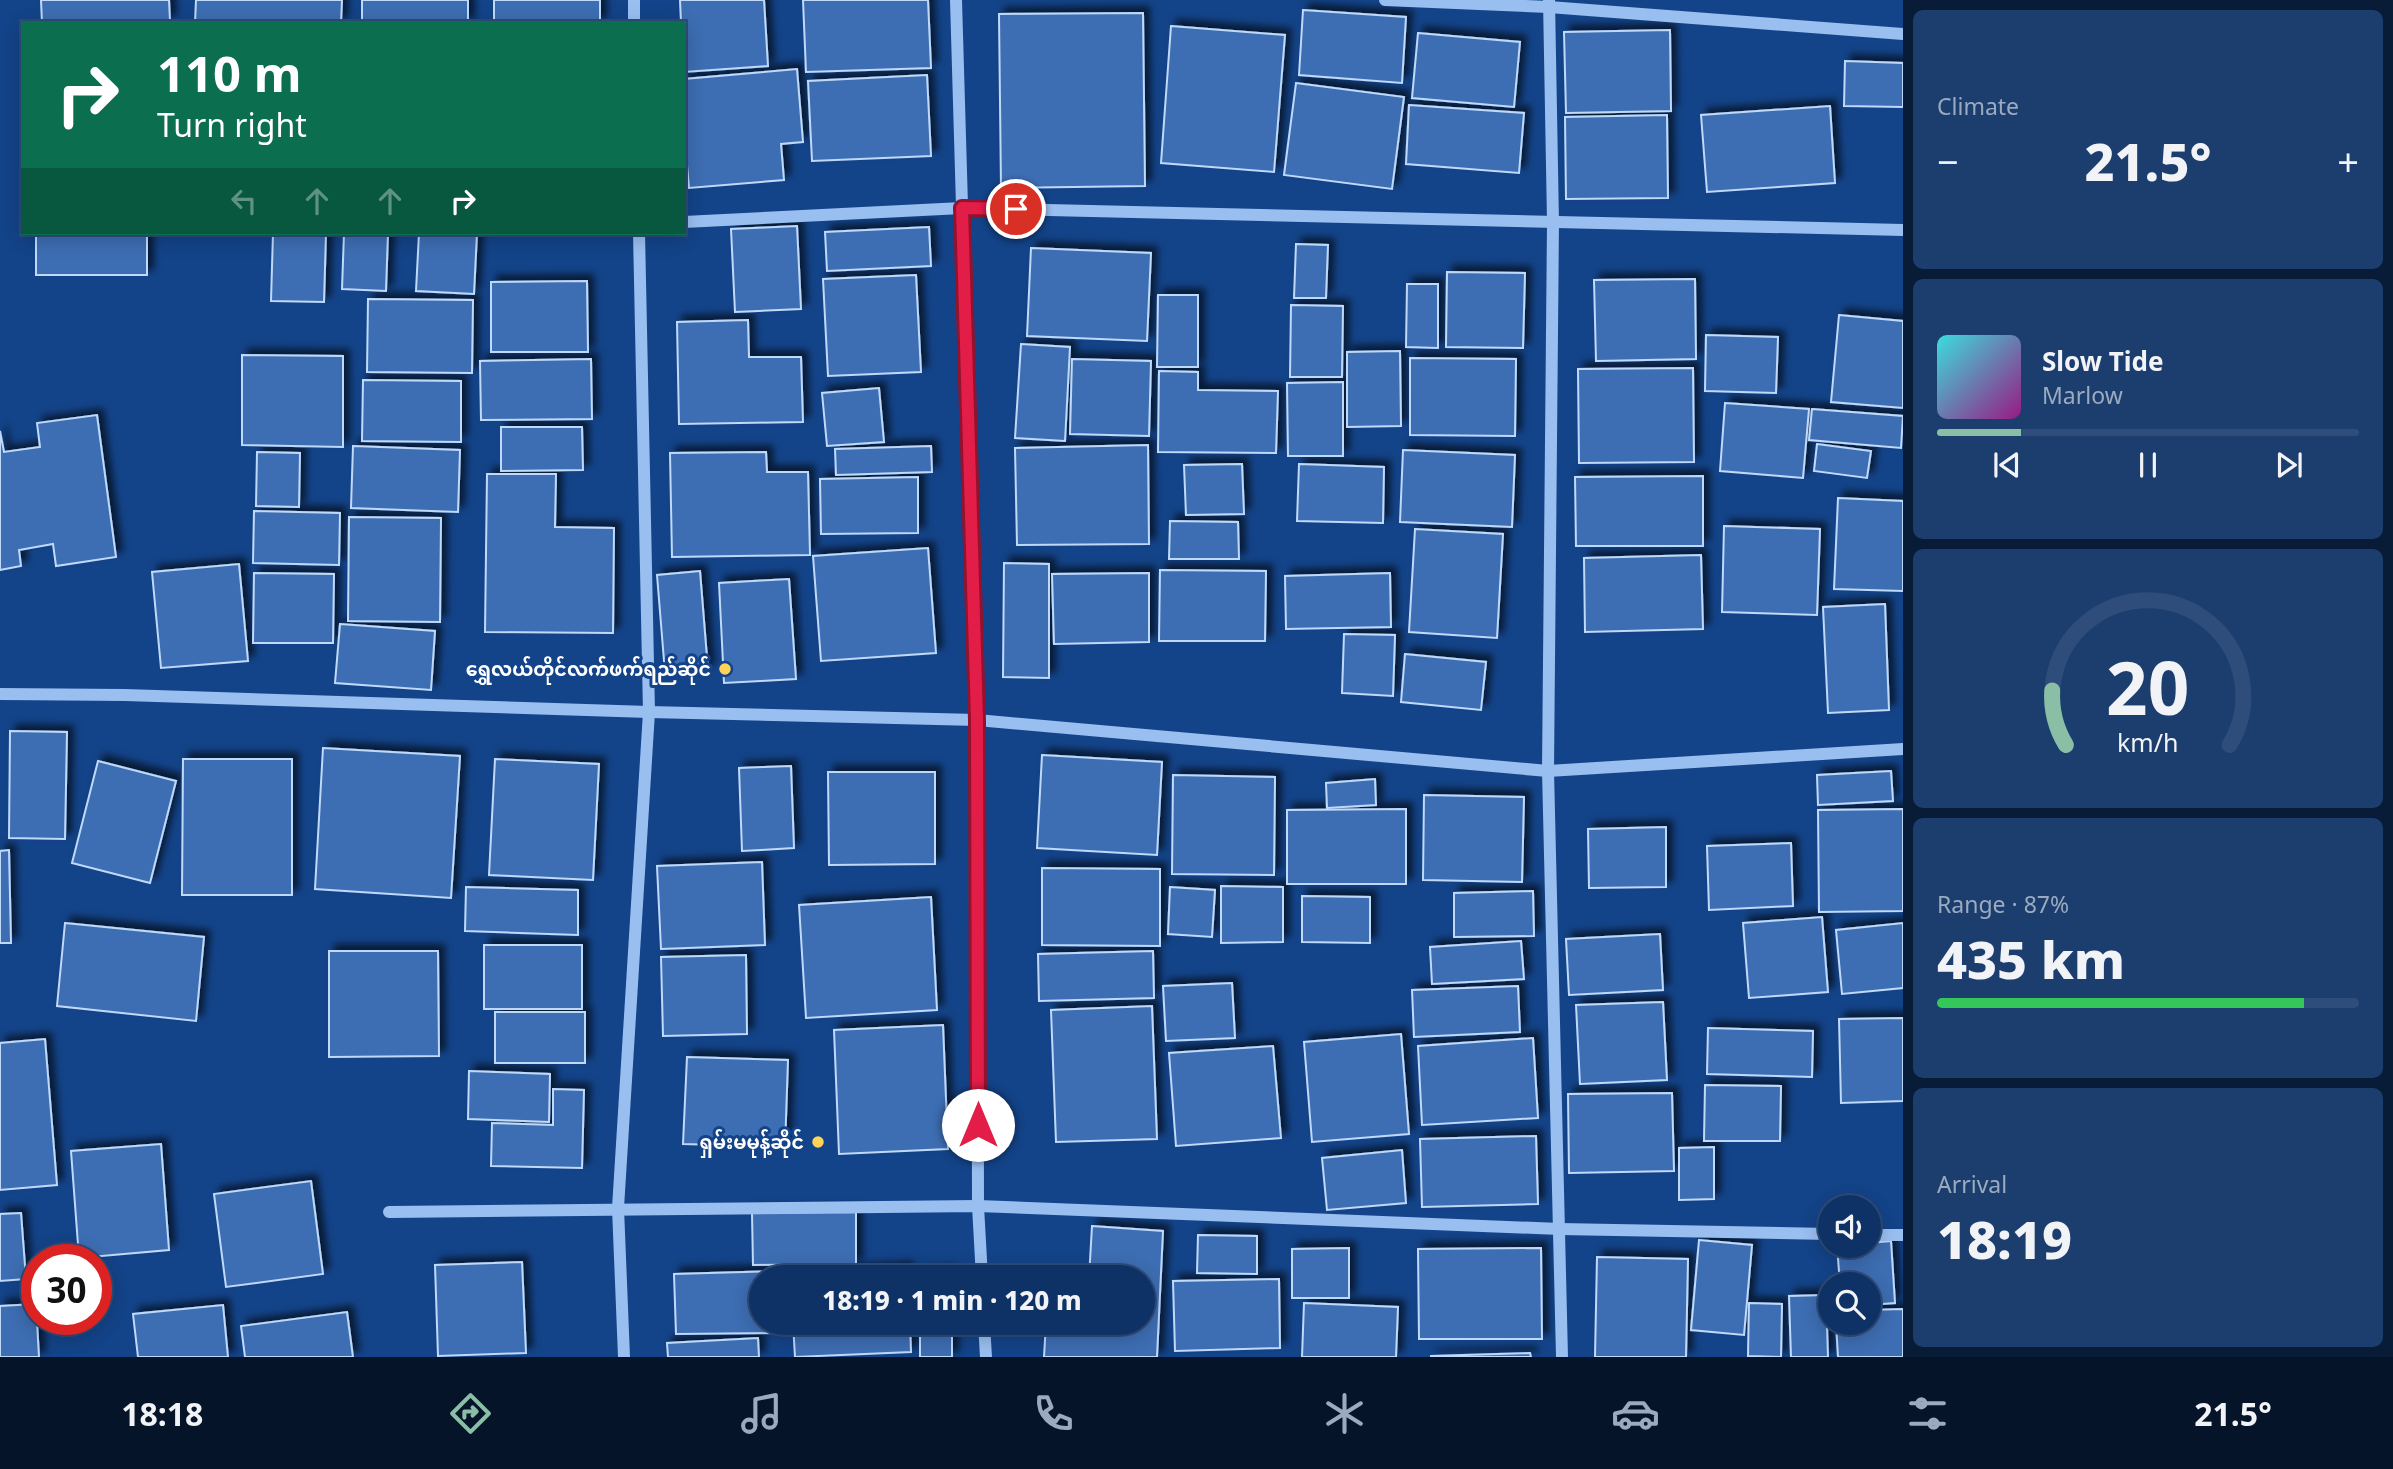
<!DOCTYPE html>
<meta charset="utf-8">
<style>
:root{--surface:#0e3266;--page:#1c3e6f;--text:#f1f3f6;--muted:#9baabf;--line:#2e4d7a;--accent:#8abfa5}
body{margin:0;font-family:"Noto Sans","Noto Sans Myanmar",sans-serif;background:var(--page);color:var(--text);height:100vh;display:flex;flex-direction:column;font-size:26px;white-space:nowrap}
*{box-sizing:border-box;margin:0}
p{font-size:23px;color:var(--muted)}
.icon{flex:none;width:38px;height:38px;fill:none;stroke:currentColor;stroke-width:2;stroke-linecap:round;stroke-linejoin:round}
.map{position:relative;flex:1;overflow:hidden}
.sheet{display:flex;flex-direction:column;gap:10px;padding:10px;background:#081c38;width:490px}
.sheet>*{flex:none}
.top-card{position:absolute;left:21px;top:21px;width:665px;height:214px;border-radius:0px;box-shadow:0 4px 18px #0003,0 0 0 2px var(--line);background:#0b6e4f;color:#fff;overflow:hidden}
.controls{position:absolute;left:1818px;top:1195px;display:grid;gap:14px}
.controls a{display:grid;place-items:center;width:63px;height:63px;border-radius:50%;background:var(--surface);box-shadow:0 4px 18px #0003,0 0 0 2px var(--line);font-size:35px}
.speed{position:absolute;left:21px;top:1244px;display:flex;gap:14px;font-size:35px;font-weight:700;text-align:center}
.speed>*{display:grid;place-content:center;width:91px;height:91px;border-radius:50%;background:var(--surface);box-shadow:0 4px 18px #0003,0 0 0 2px var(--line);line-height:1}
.speed .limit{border:10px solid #d22;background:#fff;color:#111}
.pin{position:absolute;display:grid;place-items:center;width:60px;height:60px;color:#fff;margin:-30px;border:4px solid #fff;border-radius:50%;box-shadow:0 2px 7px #0007}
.me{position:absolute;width:77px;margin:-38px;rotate:0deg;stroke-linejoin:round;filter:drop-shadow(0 0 5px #0008)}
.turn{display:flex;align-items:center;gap:24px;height:147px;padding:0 21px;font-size:32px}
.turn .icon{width:91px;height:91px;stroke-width:2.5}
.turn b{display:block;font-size:49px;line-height:60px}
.lanes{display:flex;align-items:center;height:66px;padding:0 21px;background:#0003;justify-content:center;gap:35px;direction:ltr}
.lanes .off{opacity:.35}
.big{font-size:52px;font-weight:800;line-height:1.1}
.sheet .card{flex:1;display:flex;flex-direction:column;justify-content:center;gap:10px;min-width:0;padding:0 24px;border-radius:10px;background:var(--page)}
.sheet .dial{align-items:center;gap:0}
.dial svg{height:182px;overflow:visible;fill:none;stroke:var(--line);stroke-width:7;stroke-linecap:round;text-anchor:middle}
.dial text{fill:var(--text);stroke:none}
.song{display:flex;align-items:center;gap:21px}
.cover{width:84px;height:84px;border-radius:10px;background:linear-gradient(135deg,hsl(180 70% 55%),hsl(310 70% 35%))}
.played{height:7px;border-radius:4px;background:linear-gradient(90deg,var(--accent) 20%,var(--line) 20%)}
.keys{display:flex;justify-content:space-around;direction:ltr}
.heat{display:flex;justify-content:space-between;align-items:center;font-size:38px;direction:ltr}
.charge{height:10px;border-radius:5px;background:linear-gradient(90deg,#34c759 87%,var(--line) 0)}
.trip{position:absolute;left:749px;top:1265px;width:406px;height:70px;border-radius:35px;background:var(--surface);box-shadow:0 4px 18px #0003,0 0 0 2px var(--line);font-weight:800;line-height:70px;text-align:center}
.tab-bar{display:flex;height:112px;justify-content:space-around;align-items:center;background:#061429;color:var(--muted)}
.tab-bar .icon{width:49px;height:49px}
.tab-bar .current{color:var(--accent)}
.tab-bar b{font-size:32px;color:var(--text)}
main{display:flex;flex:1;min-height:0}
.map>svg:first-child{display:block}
</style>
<main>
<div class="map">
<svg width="1903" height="1357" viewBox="0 0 1903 1357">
<defs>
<filter id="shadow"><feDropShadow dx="6" dy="-6" stdDeviation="3.5" flood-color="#0009"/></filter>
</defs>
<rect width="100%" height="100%" fill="#134388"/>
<g fill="#3c6db2" stroke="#bfd9fb" stroke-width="2" filter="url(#shadow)">
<path d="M41,0H169L170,21L42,23Z"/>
<path d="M196,0H342L341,23H195Z"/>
<rect x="362" y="0" width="106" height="23"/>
<rect x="494" y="0" width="106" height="23"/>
<path d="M680,0H764L768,66L684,72V23H681Z"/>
<path d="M803,0H928L931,68L806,72Z"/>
<path d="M1303,10L1406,17L1402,83L1299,75Z"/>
<path d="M1143,13L1145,186L1001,188L999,14Z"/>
<path d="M1171,26L1285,35L1274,172L1161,163Z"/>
<path d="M1670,30L1671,111L1566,113L1564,32Z"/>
<path d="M1418,33L1520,42L1514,107L1412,98Z"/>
<path d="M1845,61L1903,63V107L1844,106Z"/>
<path d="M797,69L803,142L781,144L784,180L689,188L684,130V79Z"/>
<path d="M927,75L931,156L812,161L808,81Z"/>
<path d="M1296,83L1404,97L1392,189L1284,175Z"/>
<path d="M1409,105L1524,113L1519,173L1406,164Z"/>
<path d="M1830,106L1835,183L1707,192L1701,115Z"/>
<path d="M1667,115L1668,198L1566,199L1565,117Z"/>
<path d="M797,226L801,309L735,312L731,229Z"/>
<path d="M929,227L931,266L827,271L825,232Z"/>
<rect x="36" y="233" width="111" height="42"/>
<path d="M273,233H326L324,302L271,301Z"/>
<path d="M344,233H388L386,291L342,289Z"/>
<path d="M419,233H477L474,294L416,291Z"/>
<path d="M1296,244L1328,245L1326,298H1294Z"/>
<path d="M1031,248L1151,253L1147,341L1027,336Z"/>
<path d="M1447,272L1525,273L1523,348L1446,347Z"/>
<path d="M916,275L921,372L828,376L823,279Z"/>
<path d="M1695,279L1696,359L1596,361L1594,280Z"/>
<path d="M587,281L588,352H491V282Z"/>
<path d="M1407,284H1438V348L1406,347Z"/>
<path d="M1158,295H1198V367H1157Z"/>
<path d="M368,299L473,300L472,373L367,372Z"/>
<path d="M1291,305L1343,306L1342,377H1290Z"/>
<path d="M1839,315L1903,321V408L1831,402Z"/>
<path d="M748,320L749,357H801L803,422L679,424L677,322Z"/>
<path d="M1706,335L1778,337L1776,393L1705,391Z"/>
<path d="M1021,344L1070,347L1065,441L1015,438Z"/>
<path d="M1400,351L1401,426L1347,427V352Z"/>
<path d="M242,355L343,356V447L242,445Z"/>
<path d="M1410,358L1516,359L1515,436L1410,435Z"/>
<path d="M591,359L592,419L481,420L480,361Z"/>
<path d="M1072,359L1151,361L1149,436L1070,434Z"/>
<path d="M1693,368L1694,462L1579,463L1578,369Z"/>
<path d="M1159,371L1198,372V390L1278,391L1276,453L1158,452Z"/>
<path d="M363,380L461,381V442L362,441Z"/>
<path d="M1343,382V456H1288L1287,383Z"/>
<path d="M879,388L884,442L827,446L822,393Z"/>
<path d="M1725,403L1809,409L1803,478L1720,471Z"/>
<path d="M1812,409L1903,416L1901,448L1809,440Z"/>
<path d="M97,415L116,557L56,566L53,544L19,550L21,566L0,570V431L4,452L40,447L37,423Z"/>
<path d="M501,427H582L583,470L501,471Z"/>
<path d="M1817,444L1871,451L1867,478L1814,471Z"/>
<path d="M1148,445L1149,544L1017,545L1015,448Z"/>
<path d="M353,446L460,450L458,512L351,508Z"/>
<path d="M931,446L932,472L836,475L835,449Z"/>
<path d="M1403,450L1515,455L1512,527L1400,522Z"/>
<path d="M257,452L300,453L299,507L256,506Z"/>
<path d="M766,452L767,472H808L810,555L672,557L670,453Z"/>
<path d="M1242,464L1244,514L1186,515L1184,465Z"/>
<path d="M1299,464L1384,467L1383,523L1297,521Z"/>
<path d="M487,474H556L555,527L614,528L613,633L485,632Z"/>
<path d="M1703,476V546H1576L1575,477Z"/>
<path d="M918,477V533L821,534L820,479Z"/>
<path d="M1838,498L1903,501V591L1834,589Z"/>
<path d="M254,511L340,513L339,565L253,563Z"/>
<path d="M349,517L441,518L440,622L348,621Z"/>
<path d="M1170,521L1238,522L1239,559H1169Z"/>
<path d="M1724,526L1820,529L1817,615L1722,612Z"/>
<path d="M1415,529L1503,534L1497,638L1409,632Z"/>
<path d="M928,548L936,653L821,661L813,556Z"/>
<path d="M1701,555L1703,629L1585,632L1584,558Z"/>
<path d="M1004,563L1049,564V678L1003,677Z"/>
<path d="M239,564L248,661L161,668L152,572Z"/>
<path d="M1160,570L1266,571L1265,641H1159Z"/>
<path d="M700,571L708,670L665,673L657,575Z"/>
<path d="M254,573L334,574L333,643H253Z"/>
<path d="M1149,573V642L1054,644L1052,574Z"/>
<path d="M1390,573L1391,627L1286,629L1285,576Z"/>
<path d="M789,579L796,679L724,683L719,583Z"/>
<path d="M1885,604L1889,710L1828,713L1823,607Z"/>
<path d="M340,624L435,631L431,690L335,683Z"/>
<path d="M1344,634L1395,635L1393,696L1342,693Z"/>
<path d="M1405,654L1486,662L1481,710L1401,702Z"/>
<path d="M10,731L67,732L65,839L9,838Z"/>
<path d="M323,748L460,756L451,898L315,889Z"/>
<path d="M1042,755L1162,762L1157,855L1037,848Z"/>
<path d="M183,759H292V895H182Z"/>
<path d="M495,759L599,764L593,880L489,875Z"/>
<path d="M98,761L176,781L150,883L72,863Z"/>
<path d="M791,766L794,848L742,851L739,768Z"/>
<path d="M1891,771L1893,801L1818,805L1817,775Z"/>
<path d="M828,772H935V864L829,865Z"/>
<path d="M1173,775L1275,777L1274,875L1172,874Z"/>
<path d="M1375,779L1376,805L1327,808L1326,783Z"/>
<path d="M1424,795L1524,797L1522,882L1423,880Z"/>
<path d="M1406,809V884H1287V810Z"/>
<path d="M1903,809V911L1819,912L1818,810Z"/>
<path d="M1666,827V887L1589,888L1588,829Z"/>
<path d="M1791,843L1793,906L1709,910L1707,846Z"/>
<path d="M9,850L11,943H0V851Z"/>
<path d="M762,862L765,945L661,949L657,866Z"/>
<path d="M1042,868L1160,869V946L1042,945Z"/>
<path d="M1221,886L1283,887V942L1221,943Z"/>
<path d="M466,887L578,890V935L465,931Z"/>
<path d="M1170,887L1215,890L1212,937L1168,934Z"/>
<path d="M1533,891L1534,936L1454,937V893Z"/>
<path d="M1302,896L1370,897V943L1302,942Z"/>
<path d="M931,897L937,1010L806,1018L799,905Z"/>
<path d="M1822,917L1828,992L1749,998L1743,923Z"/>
<path d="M65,923L204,937L196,1021L57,1006Z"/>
<path d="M1903,923V988L1842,994L1836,930Z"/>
<path d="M1660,934L1663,990L1569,995L1566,939Z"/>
<path d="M1521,941L1524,979L1432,984L1430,947Z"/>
<rect x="484" y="945" width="98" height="64"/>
<path d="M329,951H438L439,1056L329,1057Z"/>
<path d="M1153,951L1154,998L1039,1001L1038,954Z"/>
<path d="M746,955L747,1034L663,1036L661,957Z"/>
<path d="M1232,983L1235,1038L1166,1041L1163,986Z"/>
<path d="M1518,986L1520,1032L1414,1037L1412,990Z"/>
<path d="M1663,1002L1667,1080L1580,1084L1576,1005Z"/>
<path d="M1152,1006L1157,1139L1056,1142L1051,1010Z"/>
<rect x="495" y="1012" width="90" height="51"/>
<path d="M1903,1018V1101L1841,1103L1839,1019Z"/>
<path d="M943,1025L948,1149L839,1154L834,1030Z"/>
<path d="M1708,1028L1813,1031L1812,1077L1707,1074Z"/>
<path d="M1401,1034L1409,1134L1312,1142L1304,1042Z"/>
<path d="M1533,1038L1538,1118L1422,1125L1418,1046Z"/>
<path d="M45,1039L57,1185L0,1190V1043Z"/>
<path d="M1273,1046L1281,1138L1176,1146L1169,1053Z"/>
<path d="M687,1057L788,1060L785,1147L683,1144Z"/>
<path d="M469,1071L550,1074L549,1122L468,1119Z"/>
<path d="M1705,1085L1781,1086L1780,1141H1704Z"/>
<path d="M553,1089L584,1090L582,1168L491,1166L492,1123L553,1125Z"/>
<path d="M1672,1093L1674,1171L1569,1173L1568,1094Z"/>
<path d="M1536,1136L1538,1204L1422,1207L1420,1139Z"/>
<path d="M161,1144L169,1250L79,1258L71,1151Z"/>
<path d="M1714,1147V1199L1679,1200V1148Z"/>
<path d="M1402,1150L1406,1203L1327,1210L1322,1158Z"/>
<path d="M311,1181L323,1274L226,1287L214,1194Z"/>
<path d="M856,1212V1264L753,1265L752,1213Z"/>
<path d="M21,1213L26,1279L0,1281V1214Z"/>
<path d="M1092,1226L1163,1231L1157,1357H1044L1046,1323H1143V1278H1089Z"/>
<path d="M1198,1235L1257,1236V1274L1197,1273Z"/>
<path d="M1699,1240L1752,1245L1744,1335L1691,1330Z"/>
<path d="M1891,1241L1895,1303L1869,1305V1284H1840L1837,1246H1869V1243Z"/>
<path d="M1349,1248V1298H1292V1249Z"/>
<path d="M1541,1248L1542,1339H1419L1418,1249Z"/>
<path d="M1597,1257L1688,1259L1686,1357H1595Z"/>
<path d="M522,1262L526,1353L438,1356L435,1265Z"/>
<path d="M907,1268V1278H830V1272Z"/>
<path d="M779,1271V1278H761V1323H780V1333L676,1334L674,1274Z"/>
<path d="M951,1273V1278H919V1274Z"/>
<path d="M1279,1279L1280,1348L1175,1351L1173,1281Z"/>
<path d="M1826,1295L1828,1357H1791L1789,1296Z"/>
<path d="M1304,1303L1398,1307L1396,1357H1302Z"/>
<path d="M1749,1303L1782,1304L1781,1357L1748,1356Z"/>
<path d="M36,1304L39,1357H0V1306Z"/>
<path d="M223,1305L228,1357H138L133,1314Z"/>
<path d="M1903,1309V1357H1838L1836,1323H1869V1310Z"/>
<path d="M347,1312L353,1357H245L241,1326Z"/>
<path d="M793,1323H910L911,1352L795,1357Z"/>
<rect x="920" y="1323" width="32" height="34"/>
<path d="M758,1338L759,1357H668L667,1343Z"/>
<path d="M1530,1353L1531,1357H1431V1356Z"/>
</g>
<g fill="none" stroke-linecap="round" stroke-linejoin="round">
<g stroke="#99bef0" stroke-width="12">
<path d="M634,0V23"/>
<path d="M956,0L977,720L978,1206L982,1278"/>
<path d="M1385,0L1549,7L1903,34"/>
<path d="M1549,0L1553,222L1548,771L1562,1357"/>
<path d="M684,222L962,208L1903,230"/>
<path d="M0,694L125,695L649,712L977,720L1548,771L1903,749"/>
<path d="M389,1212L978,1206L1560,1229L1830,1234"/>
<path d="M1869,1235H1903"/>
<path d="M984,1323L986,1357"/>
<path d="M624,1357L618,1208L649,712L639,233"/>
</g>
</g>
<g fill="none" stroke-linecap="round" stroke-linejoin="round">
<defs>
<path id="route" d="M978,1125L977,720L962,208L1016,209"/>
</defs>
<use href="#route" stroke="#92132f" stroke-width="18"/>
<use href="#route" stroke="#e11d48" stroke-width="12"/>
</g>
<g fill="#ffd358" stroke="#134388" stroke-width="2.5">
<circle cx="725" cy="669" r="7"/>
<circle cx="818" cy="1142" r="7"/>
</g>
<g text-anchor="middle" stroke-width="6" stroke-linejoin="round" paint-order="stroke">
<g font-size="19" font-weight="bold" fill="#fff" stroke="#134388" text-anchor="end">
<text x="711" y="676">ရွှေလယ်တိုင်လက်ဖက်ရည်ဆိုင်</text>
<text x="804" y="1149">ရှမ်းမမုန့်ဆိုင်</text>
</g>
</g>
</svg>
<div class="controls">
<a><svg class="icon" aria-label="sound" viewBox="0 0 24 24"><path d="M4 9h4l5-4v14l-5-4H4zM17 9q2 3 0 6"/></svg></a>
<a><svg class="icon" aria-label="search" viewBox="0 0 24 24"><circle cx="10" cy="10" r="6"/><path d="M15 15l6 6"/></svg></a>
</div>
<div class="speed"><div class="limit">30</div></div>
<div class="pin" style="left:1016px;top:209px;background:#d93025"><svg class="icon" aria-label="arrive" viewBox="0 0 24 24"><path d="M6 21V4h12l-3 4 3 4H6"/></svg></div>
<svg class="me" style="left:978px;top:1125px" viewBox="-20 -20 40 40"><circle r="19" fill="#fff"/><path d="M0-13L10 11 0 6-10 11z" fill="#e11d48"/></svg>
<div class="trip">18:19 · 1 min · 120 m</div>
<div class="top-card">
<div class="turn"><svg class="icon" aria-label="right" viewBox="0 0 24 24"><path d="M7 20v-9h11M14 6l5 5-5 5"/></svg><div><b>110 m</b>Turn right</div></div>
<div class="lanes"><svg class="icon off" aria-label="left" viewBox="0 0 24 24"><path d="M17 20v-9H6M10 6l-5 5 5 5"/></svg><svg class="icon off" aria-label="ahead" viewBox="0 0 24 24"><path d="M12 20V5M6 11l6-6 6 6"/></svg><svg class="icon off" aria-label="ahead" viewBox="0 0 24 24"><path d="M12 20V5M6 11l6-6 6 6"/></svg><svg class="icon" aria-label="right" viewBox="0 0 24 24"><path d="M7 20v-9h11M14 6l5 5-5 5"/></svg></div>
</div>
</div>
<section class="sheet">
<div class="card"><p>Climate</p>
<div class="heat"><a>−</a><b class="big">21.5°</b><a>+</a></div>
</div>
<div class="card">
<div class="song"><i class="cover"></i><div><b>Slow Tide</b><p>Marlow</p></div></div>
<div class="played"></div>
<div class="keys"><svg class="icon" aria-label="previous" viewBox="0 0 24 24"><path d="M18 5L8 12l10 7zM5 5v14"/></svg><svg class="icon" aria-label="pause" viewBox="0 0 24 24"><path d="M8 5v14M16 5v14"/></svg><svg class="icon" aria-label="next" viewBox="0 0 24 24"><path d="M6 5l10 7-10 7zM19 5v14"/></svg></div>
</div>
<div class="card dial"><svg viewBox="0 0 100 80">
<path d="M14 69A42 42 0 1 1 86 69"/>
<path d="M14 69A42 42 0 0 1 8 45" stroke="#8abfa5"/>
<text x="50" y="56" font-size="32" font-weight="700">20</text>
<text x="50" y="72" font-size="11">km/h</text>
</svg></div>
<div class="card"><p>Range · 87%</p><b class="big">435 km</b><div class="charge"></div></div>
<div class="card"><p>Arrival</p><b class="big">18:19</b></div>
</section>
</main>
<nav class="tab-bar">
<b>18:18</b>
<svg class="icon current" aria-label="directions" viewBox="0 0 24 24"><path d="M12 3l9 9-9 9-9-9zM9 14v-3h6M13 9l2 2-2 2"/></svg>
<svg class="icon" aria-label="music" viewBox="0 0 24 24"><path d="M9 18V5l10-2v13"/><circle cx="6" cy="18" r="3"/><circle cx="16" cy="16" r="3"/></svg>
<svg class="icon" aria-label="phone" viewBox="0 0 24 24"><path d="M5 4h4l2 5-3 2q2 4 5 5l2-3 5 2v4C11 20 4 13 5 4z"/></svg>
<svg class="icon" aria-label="climate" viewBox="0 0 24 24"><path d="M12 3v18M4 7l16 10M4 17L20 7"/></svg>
<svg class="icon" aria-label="car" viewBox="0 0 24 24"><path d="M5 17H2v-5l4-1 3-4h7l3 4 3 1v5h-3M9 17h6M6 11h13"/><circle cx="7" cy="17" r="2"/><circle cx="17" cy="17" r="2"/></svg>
<svg class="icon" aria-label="filters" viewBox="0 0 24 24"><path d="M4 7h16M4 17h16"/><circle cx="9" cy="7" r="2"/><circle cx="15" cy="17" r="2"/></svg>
<b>21.5°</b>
</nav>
